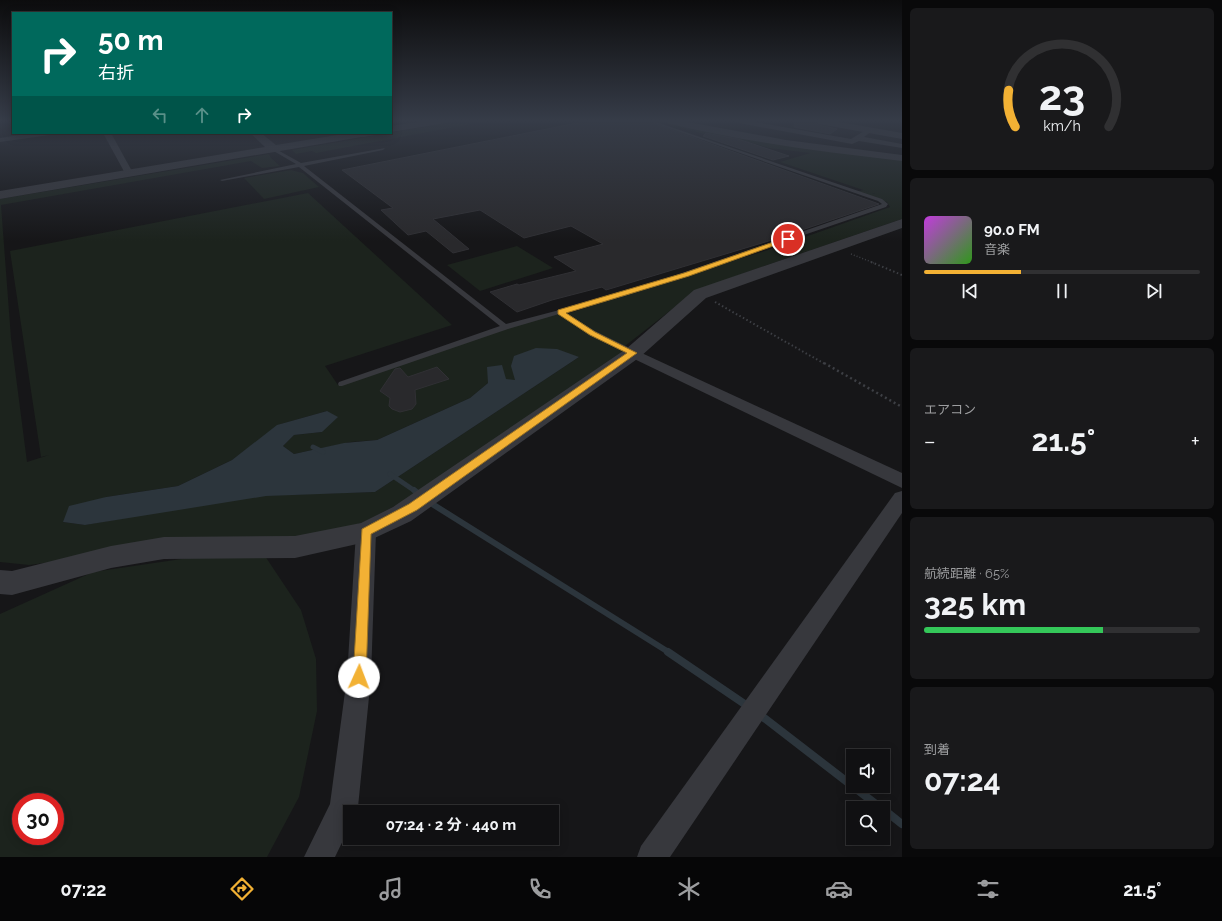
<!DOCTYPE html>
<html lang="ja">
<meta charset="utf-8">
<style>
:root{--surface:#101012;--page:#19191b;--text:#f1f3f6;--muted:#9c9d9f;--line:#303032;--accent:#f2b134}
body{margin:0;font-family:Raleway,"Noto Sans JP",sans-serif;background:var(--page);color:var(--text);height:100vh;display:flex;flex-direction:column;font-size:15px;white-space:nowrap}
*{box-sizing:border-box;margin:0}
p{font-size:13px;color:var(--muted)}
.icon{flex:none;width:22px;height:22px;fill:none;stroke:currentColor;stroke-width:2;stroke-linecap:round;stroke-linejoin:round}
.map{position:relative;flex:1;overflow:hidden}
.panel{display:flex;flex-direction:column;gap:8px;padding:8px;background:#09090a;width:320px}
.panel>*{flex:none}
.guide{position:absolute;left:12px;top:12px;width:380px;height:122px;border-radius:0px;box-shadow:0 2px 10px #0003,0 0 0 1px var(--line);background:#00695c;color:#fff;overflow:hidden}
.buttons{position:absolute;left:846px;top:749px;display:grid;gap:8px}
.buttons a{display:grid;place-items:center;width:44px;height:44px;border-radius:0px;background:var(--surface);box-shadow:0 2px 10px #0003,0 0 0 1px var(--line);font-size:20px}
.speed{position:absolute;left:12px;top:793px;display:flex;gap:8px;font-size:20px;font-weight:700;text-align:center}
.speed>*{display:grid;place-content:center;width:52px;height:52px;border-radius:50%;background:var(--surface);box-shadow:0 2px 10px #0003,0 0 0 1px var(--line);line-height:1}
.speed .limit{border:6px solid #d22;background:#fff;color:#111}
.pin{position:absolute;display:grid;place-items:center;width:34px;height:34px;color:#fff;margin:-17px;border:2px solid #fff;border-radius:50%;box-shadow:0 1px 4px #0007}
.me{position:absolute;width:44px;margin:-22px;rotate:2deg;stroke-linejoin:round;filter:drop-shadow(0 0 3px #0008)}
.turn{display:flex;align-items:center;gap:14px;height:84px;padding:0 20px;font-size:18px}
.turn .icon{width:52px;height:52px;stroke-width:2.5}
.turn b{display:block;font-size:28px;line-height:34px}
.lanes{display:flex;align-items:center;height:38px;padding:0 20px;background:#0003;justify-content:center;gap:20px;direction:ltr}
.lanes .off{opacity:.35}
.big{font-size:30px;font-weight:700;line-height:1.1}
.panel .card{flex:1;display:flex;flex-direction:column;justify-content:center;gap:6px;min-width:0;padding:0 14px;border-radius:6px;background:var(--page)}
.panel .dial{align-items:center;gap:0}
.dial svg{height:104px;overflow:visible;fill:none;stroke:var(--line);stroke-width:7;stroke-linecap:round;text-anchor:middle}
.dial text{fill:var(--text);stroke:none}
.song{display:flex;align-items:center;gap:12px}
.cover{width:48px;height:48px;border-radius:6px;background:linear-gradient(135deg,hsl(290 70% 55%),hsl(110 70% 35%))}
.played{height:4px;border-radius:2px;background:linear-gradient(90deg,var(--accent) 35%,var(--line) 35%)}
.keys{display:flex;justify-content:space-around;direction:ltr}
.heat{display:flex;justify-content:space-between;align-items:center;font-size:22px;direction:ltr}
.charge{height:6px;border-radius:3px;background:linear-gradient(90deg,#34c759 65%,var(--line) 0)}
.trip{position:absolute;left:343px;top:805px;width:216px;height:40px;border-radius:0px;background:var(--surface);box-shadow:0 2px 10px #0003,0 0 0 1px var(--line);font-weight:700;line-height:40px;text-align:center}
.tabs{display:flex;height:64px;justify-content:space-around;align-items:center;background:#060607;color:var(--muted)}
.tabs .icon{width:28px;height:28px}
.tabs .current{color:var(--accent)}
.tabs b{font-size:18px;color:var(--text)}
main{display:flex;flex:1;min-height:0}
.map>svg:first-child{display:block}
</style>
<main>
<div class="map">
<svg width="902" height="857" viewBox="0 0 902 857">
<rect width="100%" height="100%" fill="#161618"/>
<g fill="#1c231d" fill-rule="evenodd">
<path d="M459,121H487L316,153L312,151L296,154L292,150Z"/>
<path d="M656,121H672L691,126L902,158V219L747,272L694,292L625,346L592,333L626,352L441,482L364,522L289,547H259L301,610L316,659L317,711L299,797L267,857H0V614L93,572L256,548L171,546L29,565L0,562V199L269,154L271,158L280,166L262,168L251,161L1,205L11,338L27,462L49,455L41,457L10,251L308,193L452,325L325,366L338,385L461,342L560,312L564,315L660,283L768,250L890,207L887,202L857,192L863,190L875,194L780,162L810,153L769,148L734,138L708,135ZM579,357L375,492L246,496L85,525L63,522L106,497L178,486L232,460L281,424L327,411L322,432L294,435L283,446L294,454L351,442L377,440L470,398L488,383L506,380H515ZM21,802H55V836H21Z"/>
<path d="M291,170L303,173L319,187L264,199L244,178Z"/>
<path d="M517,246L553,268L480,291L447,265Z"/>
</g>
<path fill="#2c353c" d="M536,348L557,349L579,357L375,492L266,496L85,525L63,522L69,506L106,497L178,486L232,460L277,425L327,411L338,417L322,432L294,435L283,446L294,454L344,443L377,440L470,398L488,383L487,367L502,365L506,379L515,380L511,366L514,356Z"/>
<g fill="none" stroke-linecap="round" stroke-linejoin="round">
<g stroke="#2c353c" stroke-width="2.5">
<path d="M437,123L453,121"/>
<path d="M362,136L381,133"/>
</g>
<g stroke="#2c353c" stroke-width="5">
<path d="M313,447L323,452"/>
<path d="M390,474L415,491"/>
</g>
<g stroke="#2c353c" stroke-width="6">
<path d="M414,490L420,495"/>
<path d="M429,502L670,653"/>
</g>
<g stroke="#2c353c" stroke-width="8">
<path d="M668,652L749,707"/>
<path d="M759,714L881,808"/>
<path d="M883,809L902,824"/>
</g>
</g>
<g fill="#29292c" stroke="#303034">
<path d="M587,121H647L879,204L772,240L606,290L602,287L552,300L517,312L490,292L517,284L519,285L576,271L554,257L603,244L571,226L524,238L480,210L433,219L469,249L453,253L426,231L408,235L381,210L393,208L342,170Z"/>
<path d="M795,121H813L819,125L837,129L830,134L794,127Z"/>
<path d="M706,133L738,139L789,156L773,160L703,136Z"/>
<path d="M437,367L449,379L415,390L416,404L412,409L400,412L392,409L389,406L390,398L380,391L395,369L400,368L408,377Z"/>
</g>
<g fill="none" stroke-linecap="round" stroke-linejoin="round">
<path stroke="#3d3f44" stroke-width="1.5" stroke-dasharray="1 2" stroke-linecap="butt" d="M851,254L874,263"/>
<g stroke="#3d3f44" stroke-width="2" stroke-dasharray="1.5 2.5" stroke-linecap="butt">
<path d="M871,262L902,275"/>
<path d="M715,302L825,364"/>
</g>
<path stroke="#3d3f44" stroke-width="2.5" stroke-dasharray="2 3" stroke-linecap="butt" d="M824,363L902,407"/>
<path fill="#37383d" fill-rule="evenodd" d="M648,121H653L882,199L888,204L886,207L628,295L566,313L595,331L636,351L637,353L636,355H630L589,335L559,314L508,329L342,386H339L338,384L339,382L500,326L299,167L222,181L220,180L296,164L272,150L274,148L301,163L385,148L383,150L304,166L506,324L624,293L882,204L878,201Z"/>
<g fill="#37383d" fill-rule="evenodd">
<path d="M735,121H750L851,139L869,128L873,130L864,137L902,144V148L859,141L852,144L739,123Z"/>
<path d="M33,133H54L50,135L0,142V138Z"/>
<path d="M103,133H111L133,173L132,175H126Z"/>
<path d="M633,349L902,473V488L628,356L626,353L628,350Z"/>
<path d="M902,491V513L670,857H637L641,846L895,493Z"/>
<path d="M366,524L373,526L376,532L371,677L358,807L356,812H350V826L335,857H304L330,804L347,677L356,532L359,526Z"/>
</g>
<g fill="#37383d" fill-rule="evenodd">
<path d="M423,121H445L440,124L391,132V126Z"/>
<path d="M665,121H682L786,140L902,155V161C823,152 744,142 667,123Z"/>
<path d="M814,121H834L902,133V139L819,124Z"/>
<path d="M250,133H261L276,145L349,133H372L367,136L0,199V191L265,147Z"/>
<path d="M902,219V228L706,298L640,357L411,521L366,542L295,558L164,559L111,568L12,595L0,594V570L12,571L111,546L164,537L295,536L361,523L393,507L626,349L694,290Z"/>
</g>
</g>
<linearGradient id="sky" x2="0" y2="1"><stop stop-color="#0c0c0d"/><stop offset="0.5" stop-color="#363c48"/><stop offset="1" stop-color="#363c48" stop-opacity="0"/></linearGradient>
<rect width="902" height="241" fill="url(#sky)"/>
<path fill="#f2b134" stroke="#9d7322" d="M788,237L791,239L790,240L689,276L566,313L595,332L637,353L417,510L371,534L366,677L364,681L359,683L355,681L353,677L362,529L409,504L627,353L590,335L558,314V310L684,273Z"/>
</svg>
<div class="buttons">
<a><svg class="icon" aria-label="sound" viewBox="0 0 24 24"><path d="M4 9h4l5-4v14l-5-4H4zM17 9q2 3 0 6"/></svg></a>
<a><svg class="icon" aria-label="search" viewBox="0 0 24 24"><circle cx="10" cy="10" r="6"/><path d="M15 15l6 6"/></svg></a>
</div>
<div class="speed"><div class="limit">30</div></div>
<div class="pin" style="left:788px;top:239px;background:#d93025"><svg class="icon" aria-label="arrive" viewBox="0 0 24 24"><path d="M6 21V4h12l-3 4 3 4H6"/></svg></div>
<svg class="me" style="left:359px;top:677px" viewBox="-20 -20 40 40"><circle r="19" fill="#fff"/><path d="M0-13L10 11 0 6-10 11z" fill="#f2b134"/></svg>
<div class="trip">07:24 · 2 分 · 440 m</div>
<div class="guide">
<div class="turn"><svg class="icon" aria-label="right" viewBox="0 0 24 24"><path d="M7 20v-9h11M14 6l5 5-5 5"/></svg><div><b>50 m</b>右折</div></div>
<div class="lanes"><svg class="icon off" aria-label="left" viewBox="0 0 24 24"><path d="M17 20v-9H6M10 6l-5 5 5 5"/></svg><svg class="icon off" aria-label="ahead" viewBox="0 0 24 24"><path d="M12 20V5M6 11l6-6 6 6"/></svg><svg class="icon" aria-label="right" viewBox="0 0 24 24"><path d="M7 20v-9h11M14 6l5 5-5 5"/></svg></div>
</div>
</div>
<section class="panel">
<div class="card dial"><svg viewBox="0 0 100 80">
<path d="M14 69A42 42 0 1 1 86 69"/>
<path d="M14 69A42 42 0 0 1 9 41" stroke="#f2b134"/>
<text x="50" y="56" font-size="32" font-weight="700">23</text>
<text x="50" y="72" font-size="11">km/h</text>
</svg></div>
<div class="card">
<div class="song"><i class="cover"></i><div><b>90.0 FM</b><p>音楽</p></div></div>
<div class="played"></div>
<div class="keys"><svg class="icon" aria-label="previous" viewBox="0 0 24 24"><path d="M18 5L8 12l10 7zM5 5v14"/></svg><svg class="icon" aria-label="pause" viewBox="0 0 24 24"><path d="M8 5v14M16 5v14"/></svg><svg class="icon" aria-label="next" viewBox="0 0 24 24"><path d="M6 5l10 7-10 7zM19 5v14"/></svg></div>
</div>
<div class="card"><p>エアコン</p>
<div class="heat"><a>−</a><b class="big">21.5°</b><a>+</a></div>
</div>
<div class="card"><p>航続距離 · 65%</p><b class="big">325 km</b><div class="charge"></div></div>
<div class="card"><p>到着</p><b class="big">07:24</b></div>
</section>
</main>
<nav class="tabs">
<b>07:22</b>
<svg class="icon current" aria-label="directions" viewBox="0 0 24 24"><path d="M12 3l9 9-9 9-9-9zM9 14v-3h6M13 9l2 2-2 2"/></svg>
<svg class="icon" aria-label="music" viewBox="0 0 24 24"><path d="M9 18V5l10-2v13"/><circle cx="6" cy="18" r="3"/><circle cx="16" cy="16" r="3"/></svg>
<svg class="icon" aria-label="phone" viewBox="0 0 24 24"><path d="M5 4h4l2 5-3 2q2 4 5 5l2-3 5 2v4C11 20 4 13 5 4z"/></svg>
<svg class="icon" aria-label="climate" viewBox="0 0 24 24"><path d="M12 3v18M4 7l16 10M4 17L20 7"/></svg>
<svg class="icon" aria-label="car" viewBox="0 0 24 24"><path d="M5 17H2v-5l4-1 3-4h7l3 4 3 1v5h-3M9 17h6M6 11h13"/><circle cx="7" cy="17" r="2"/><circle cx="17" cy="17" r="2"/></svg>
<svg class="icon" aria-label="filters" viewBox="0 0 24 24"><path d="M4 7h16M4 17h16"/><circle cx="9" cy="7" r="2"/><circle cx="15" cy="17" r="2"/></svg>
<b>21.5°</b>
</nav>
